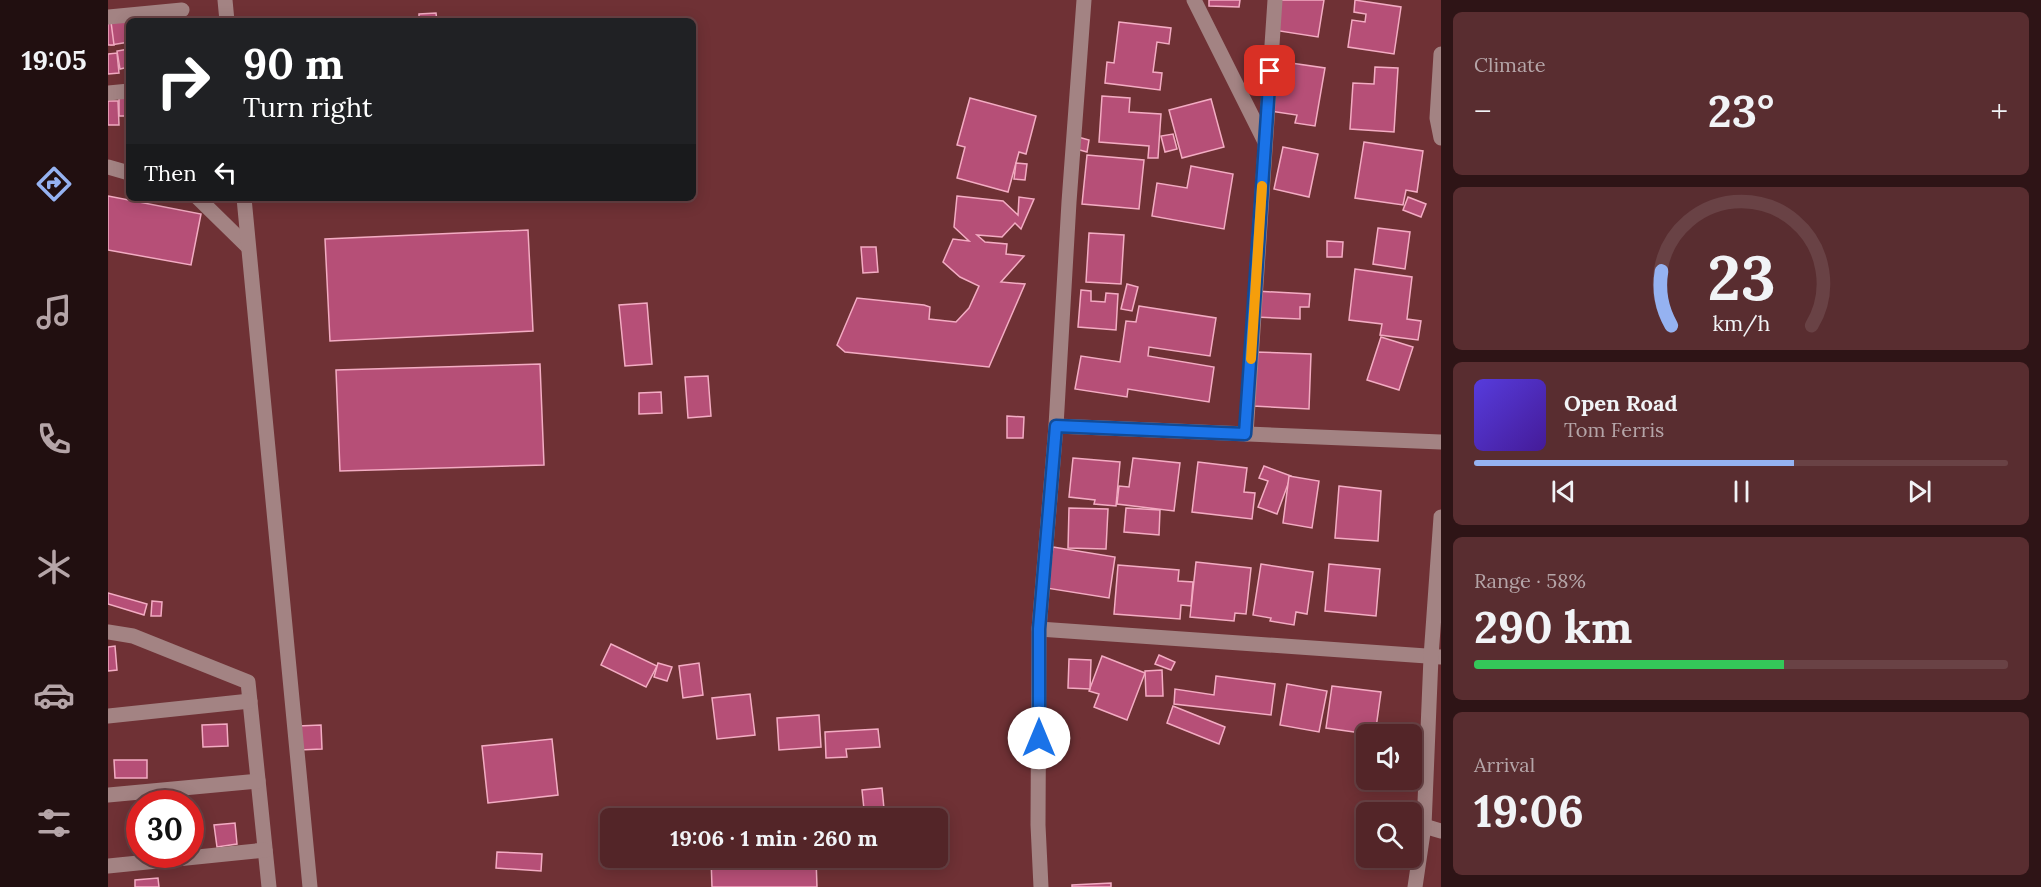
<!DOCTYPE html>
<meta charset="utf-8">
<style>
:root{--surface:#532528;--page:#592d30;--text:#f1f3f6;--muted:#b5a5a8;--line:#694245;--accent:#95b2f1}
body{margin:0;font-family:Lora,serif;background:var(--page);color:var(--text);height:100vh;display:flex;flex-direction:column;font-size:22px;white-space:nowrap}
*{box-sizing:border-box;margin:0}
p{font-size:20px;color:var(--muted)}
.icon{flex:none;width:33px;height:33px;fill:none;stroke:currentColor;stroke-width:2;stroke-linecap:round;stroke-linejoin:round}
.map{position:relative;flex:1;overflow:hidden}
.side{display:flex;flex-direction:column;gap:12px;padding:12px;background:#2e1416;width:600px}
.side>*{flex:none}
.guide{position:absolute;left:18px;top:18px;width:570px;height:183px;border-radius:9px;box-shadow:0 3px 15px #0003,0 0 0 2px var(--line);background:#202124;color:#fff;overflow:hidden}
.controls{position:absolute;left:1248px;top:724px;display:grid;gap:12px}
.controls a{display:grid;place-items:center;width:66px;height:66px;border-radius:9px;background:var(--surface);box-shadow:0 3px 15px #0003,0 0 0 2px var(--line);font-size:30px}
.speed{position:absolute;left:18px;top:790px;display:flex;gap:12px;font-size:30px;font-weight:700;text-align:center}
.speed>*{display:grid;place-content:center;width:78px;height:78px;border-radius:50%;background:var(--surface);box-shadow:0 3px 15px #0003,0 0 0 2px var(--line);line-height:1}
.speed .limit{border:9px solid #d22;background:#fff;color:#111}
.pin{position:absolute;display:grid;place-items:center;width:51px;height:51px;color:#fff;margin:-26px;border-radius:12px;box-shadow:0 3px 9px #0006}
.me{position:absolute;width:66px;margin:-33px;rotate:0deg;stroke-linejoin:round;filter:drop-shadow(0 0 4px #0008)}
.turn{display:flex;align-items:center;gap:21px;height:126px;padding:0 18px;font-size:27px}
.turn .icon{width:78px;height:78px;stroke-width:2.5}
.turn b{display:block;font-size:42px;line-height:51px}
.then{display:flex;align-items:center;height:57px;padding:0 18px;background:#0003;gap:12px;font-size:22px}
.big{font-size:45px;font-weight:700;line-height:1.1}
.side .tile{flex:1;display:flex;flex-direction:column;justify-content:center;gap:9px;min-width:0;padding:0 21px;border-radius:9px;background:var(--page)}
.side .dial{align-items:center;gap:0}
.dial svg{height:156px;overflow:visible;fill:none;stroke:var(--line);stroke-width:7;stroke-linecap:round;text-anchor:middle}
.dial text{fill:var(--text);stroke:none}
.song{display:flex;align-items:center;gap:18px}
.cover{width:72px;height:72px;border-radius:9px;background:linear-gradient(135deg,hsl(250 70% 55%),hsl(260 70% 35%))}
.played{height:6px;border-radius:3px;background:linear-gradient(90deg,var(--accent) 60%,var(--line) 60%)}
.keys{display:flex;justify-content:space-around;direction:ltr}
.heat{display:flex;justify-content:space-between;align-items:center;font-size:33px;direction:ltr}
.charge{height:9px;border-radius:4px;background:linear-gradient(90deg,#34c759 58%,var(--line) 0)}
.trip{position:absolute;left:492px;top:808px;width:348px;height:60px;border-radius:9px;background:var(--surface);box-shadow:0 3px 15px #0003,0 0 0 2px var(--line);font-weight:700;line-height:60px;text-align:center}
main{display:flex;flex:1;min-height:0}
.dock{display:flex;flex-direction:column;width:108px;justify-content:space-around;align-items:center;background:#210f10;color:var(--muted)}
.dock .icon{width:42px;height:42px}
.dock .on{color:var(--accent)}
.dock b{font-size:27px;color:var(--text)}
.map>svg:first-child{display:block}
</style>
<main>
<nav class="dock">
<b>19:05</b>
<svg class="icon on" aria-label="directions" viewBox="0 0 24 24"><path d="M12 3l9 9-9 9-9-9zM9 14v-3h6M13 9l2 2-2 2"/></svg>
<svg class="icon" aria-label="music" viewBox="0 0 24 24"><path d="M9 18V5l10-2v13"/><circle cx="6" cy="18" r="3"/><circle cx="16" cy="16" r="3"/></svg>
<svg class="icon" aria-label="phone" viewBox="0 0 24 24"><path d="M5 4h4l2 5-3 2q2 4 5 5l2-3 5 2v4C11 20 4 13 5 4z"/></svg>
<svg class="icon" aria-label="climate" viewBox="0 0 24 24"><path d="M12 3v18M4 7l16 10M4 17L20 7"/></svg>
<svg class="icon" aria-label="car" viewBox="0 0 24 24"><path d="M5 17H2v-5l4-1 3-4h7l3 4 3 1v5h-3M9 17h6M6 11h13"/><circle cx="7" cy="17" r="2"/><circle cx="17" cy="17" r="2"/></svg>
<svg class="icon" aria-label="filters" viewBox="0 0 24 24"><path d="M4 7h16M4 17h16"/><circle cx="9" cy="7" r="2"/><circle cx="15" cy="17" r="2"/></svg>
</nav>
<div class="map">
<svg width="1333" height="887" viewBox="0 0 1333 887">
<rect width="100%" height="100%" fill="#6f3135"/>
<g fill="#b64f77" stroke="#f3acc3" stroke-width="1.5">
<path d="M1101,0H1132L1131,7L1101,6Z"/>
<path d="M1170,0H1216L1210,37L1165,30Z"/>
<path d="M1247,0L1293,7L1286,54L1240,47L1244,20L1257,22L1258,14L1246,12Z"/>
<path d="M328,13L329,21H311V14Z"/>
<path d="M21,21V42L3,45L0,23Z"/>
<path d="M3,22L6,45H0V23Z"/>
<path d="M1011,22L1063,28L1061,44L1049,42L1045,72L1054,73L1052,90L997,83L999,62L1006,63Z"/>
<path d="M21,49V67L12,69L9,51Z"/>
<path d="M9,53L11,73L0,74V54Z"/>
<path d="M1169,61L1217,68L1207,126L1187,123L1189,115L1162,111Z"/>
<path d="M1267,67L1290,68L1286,132L1242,129L1245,83L1266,84Z"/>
<rect x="11" y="93" width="10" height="23"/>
<path d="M994,96L1022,98L1021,112L1053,114L1050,158H1040L1041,146L991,142Z"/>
<path d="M862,98L928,116L918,154L911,152L900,192L849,178L857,147L849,145Z"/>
<path d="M1103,99L1116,147L1074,158L1061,110Z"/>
<path d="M0,101H10L11,125H0Z"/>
<path d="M1065,134L1069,149L1057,152L1053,136Z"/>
<path d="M970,137L981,140L979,152L968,149Z"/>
<path d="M1256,142L1315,151L1309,192L1298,190L1295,205L1247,198Z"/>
<path d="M1175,147L1210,154L1201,197L1166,189Z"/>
<path d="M979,155L1036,160L1031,209L974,204Z"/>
<path d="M908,163L919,164L917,180L906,179Z"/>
<path d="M1083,166L1125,174L1116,229L1044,216L1049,183L1079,188Z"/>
<path d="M0,196L93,214L83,265L0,250Z"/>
<path d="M849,196L895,201L910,215L911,197L926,199L913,229L907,223L894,237L869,235L877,242L899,244L898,254L916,256L893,282L917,284L881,367L737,352L729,345L749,298L816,305L822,307L821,319L848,322L861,308L871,286L852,277L835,262L845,239L861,241L846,227Z"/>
<path d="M1300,197L1318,204L1313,217L1295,210Z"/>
<path d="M1270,228L1302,232L1297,269L1265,264Z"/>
<path d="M420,230L425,331L222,341L217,239Z"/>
<path d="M981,233L1016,235L1013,284L978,282Z"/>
<path d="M1219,241L1235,242L1234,257H1219Z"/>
<path d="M753,247H768L770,272L755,273Z"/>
<path d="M1247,269L1304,277L1299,319L1313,321L1310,340L1272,335L1274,324L1241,320Z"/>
<path d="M1019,284L1030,287L1024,311L1013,309Z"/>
<path d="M973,290L983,291V301L997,302L998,293L1010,294L1008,330L970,327Z"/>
<path d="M1148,291L1202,294L1201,307H1192V319L1147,317Z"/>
<path d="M539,303L544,364L517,366L511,305Z"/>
<path d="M1031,306L1108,318L1102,356L1041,347L1040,356L1106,367L1101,402L1020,389L1019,397L967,389L973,356L1012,362L1018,321L1028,322Z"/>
<path d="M1273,337L1305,347L1291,390L1259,380Z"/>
<path d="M1147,352L1203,354L1201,409L1145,406Z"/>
<path d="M432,364L436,465L232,471L228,370Z"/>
<path d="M600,376L603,416L580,418L577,377Z"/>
<path d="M553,392L554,413L531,414V393Z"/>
<path d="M899,416L916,417L915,438H899Z"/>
<path d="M965,458L1012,462L1008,506L986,504L987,500L961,497Z"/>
<path d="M1025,458L1072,463L1066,511L1009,504L1011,486L1021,487Z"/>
<path d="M1090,462L1139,468L1136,492L1147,493L1144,519L1084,512Z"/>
<path d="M1156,466L1183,476L1169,514L1150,507L1160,481L1151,478Z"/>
<path d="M1181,476L1211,481L1204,528L1175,523Z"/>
<path d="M1231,486L1273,491L1270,541L1227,538Z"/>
<path d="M961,508L1000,509L998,549L960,548Z"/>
<path d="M1018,508L1052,510L1051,535L1016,532Z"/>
<path d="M945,547L1007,557L1001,598L938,588Z"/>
<path d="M1088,562L1143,568L1138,614L1127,613L1126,621L1082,617Z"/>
<path d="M1153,564L1205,572L1199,614L1188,612L1186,625L1162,621L1163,618L1145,615Z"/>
<path d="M1221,564L1272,569L1268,616L1217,611Z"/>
<path d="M1010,565L1071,570L1070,581L1085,582L1083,606L1073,605L1072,619L1006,614Z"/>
<path d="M0,593L39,604L36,615L0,604Z"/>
<path d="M44,601L54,602L53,616H43Z"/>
<path d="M503,644L549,666L538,687L493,665Z"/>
<path d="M7,646L9,670L0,671V647Z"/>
<path d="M1051,655L1067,662L1063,670L1047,664Z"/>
<path d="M994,656L1037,673L1019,720L986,707L991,694L981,691Z"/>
<path d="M961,659L983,660L982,689L960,688Z"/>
<path d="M550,663L564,667L559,681L546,677Z"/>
<path d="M591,663L595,695L575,698L571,666Z"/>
<path d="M1054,670L1055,696H1038L1037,671Z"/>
<path d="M1108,676L1167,684L1163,715L1066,704L1067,689L1106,695Z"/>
<path d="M1179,684L1219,691L1211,732L1172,725Z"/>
<path d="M1224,686L1273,692L1267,735L1218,728Z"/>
<path d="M642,694L647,735L609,739L604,698Z"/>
<path d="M1065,706L1117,727L1111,744L1059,723Z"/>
<path d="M711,715L713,747L671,750L669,718Z"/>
<path d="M119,724L120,746L95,747L94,725Z"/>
<path d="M213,725L214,749L191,750L190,726Z"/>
<path d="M770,729L772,747L738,749L739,757L718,758L717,732Z"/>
<path d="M444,739L450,795L380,803L374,746Z"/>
<path d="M6,760H39V778H7Z"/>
<path d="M774,788L777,819H757L754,790Z"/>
<path d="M127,823L129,844L109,847L106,825Z"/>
<path d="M389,852L434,854L433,871L388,868Z"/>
<path d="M603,858H708L709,887H604Z"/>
<path d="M50,878L51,887H27V880Z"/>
<path d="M1003,883V887H964V885Z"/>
</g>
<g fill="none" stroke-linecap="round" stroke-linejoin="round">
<g stroke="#a38383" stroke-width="15">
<path d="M117,0L119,21"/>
<path d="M1086,0L1157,142"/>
<path d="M0,17L74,10"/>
<path d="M1333,54L1329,118L1333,138"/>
<path d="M0,93L21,91"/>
<path d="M0,167L21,173"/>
<path d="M90,198L140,247"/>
<path d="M136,198L202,887"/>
<path d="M948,426L1333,442"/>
<path d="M1138,434L1167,0"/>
<path d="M931,629L1333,657"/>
<path d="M0,632L25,636L140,682L161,887"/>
<path d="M0,716L142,701"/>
<path d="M0,795L150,781"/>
<path d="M1316,826L1333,831"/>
<path d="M0,866L157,850"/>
<path d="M933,887L930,825L931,629L948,426L961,202L976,0"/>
<path d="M1307,887L1316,826L1323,657L1333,517"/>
</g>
</g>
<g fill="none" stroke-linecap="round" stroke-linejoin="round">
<defs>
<path id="route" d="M931,738V629L948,426L1137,434L1162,71"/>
</defs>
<use href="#route" stroke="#114b97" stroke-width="15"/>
<use href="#route" stroke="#1a73e8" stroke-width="10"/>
<path stroke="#f59e0b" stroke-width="10" d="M1143,359L1154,186"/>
</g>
</svg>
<div class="controls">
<a><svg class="icon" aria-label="sound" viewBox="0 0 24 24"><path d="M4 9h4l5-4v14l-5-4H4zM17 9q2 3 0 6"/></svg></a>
<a><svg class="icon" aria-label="search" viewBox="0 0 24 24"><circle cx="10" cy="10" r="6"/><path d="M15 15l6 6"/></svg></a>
</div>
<div class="speed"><div class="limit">30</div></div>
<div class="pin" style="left:1162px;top:71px;background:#d93025"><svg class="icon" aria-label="arrive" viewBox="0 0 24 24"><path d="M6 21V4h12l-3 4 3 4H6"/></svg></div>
<svg class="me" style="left:931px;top:738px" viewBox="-20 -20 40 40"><circle r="19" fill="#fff"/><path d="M0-13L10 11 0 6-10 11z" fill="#1a73e8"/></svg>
<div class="trip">19:06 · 1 min · 260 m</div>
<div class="guide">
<div class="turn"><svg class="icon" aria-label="right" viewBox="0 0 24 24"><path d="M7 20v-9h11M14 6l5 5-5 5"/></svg><div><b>90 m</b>Turn right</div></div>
<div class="then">Then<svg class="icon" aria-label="left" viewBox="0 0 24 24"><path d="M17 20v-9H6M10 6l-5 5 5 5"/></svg></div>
</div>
</div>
<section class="side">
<div class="tile"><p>Climate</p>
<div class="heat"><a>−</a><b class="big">23°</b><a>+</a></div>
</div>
<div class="tile dial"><svg viewBox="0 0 100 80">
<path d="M14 69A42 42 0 1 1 86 69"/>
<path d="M14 69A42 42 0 0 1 9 41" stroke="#95b2f1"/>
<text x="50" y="56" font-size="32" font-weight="700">23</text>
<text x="50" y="72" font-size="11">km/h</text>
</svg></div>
<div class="tile">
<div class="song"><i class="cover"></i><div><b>Open Road</b><p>Tom Ferris</p></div></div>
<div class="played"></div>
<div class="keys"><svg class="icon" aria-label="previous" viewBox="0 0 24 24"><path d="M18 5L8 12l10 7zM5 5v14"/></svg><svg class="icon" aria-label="pause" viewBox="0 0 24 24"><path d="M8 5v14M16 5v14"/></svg><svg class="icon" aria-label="next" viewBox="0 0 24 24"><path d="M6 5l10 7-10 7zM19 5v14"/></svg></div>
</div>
<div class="tile"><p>Range · 58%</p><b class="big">290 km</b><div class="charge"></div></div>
<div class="tile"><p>Arrival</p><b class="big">19:06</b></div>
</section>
</main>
